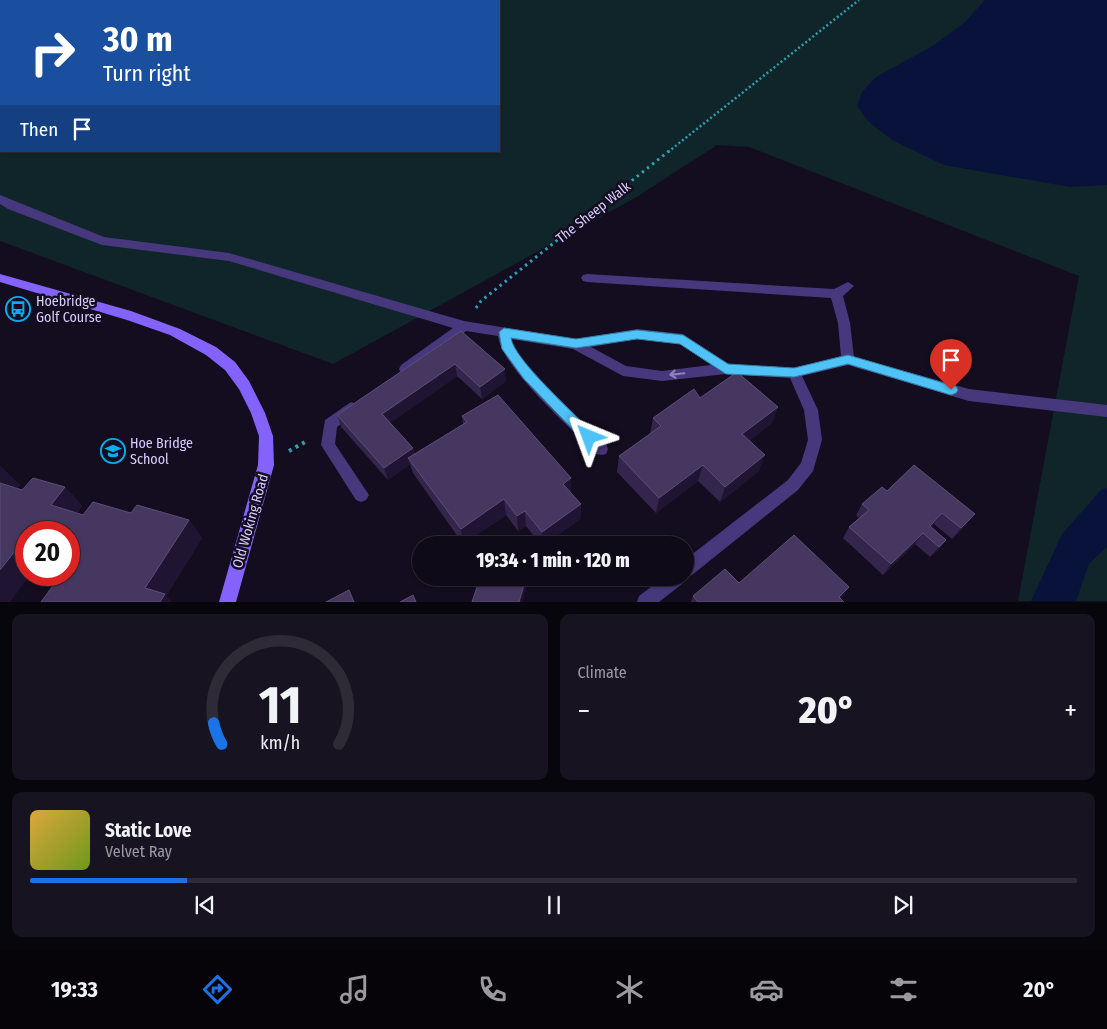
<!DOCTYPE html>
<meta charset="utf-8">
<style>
:root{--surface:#0e0a17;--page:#171320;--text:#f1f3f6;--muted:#9b9aa1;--line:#2e2b36;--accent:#1a73e8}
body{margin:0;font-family:"Fira Sans Condensed",sans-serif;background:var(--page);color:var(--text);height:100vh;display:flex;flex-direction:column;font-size:19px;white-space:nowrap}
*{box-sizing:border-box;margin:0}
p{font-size:16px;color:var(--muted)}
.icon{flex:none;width:28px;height:28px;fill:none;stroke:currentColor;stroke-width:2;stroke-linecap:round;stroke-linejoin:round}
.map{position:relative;height:602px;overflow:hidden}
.sheet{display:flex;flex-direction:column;gap:12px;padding:12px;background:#08060d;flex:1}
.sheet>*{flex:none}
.guide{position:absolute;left:0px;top:0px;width:500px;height:152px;box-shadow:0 1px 4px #0004,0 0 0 1px var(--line);background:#1a4fa0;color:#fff;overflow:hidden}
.speed{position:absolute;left:15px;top:521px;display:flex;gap:10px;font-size:25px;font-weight:700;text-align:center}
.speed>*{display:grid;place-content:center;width:65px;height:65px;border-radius:50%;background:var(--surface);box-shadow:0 1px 4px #0004,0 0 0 1px var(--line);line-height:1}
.speed .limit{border:8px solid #d22;background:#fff;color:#111}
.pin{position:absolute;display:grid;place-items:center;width:42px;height:42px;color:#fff;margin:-51px -21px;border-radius:50% 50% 50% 0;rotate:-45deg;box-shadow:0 0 5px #0007}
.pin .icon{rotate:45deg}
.me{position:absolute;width:55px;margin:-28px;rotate:316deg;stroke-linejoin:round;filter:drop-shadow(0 0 4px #0008)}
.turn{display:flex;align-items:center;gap:18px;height:105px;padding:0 20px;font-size:22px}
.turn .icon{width:65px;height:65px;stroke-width:2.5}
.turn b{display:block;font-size:35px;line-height:42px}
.then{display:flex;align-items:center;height:48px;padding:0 20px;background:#0003;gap:10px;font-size:19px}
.big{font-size:38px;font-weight:800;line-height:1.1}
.sheet .widget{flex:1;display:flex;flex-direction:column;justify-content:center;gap:8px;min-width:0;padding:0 18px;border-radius:10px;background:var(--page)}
.sheet .dial{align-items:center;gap:0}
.dial svg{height:130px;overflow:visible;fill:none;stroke:var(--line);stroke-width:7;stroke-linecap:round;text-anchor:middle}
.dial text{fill:var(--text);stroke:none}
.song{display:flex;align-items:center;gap:15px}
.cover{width:60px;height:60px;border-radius:8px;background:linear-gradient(135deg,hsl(40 70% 55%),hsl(80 70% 35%))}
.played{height:5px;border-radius:2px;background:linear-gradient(90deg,var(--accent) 15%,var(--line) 15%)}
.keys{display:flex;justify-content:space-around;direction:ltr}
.heat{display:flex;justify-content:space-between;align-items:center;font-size:28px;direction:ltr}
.sheet .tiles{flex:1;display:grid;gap:12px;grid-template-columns:1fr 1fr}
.widget:last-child{grid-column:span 2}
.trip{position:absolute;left:412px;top:536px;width:282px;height:50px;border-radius:25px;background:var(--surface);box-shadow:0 1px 4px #0004,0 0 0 1px var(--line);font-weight:800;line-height:50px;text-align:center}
.tab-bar{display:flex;height:80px;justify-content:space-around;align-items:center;background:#060409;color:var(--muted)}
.tab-bar .icon{width:35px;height:35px}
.tab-bar .current{color:var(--accent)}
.tab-bar b{font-size:22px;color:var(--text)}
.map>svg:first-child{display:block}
</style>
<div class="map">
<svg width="1107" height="602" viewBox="0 0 1107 602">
<rect width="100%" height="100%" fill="#130d1f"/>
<path fill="#102529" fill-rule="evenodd" d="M0,0H1107V601H1018L1079,276L749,147L717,145L635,198L333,364L0,241ZM1,1H499V151H1Z"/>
<g fill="#09123b">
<path d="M985,0H1107V185L1070,187L944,165L892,140L869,122L857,106L862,92L876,77L931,47L965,22Z"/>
<path d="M1107,488V547L1089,564L1076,601H1031L1062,534L1101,490Z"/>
</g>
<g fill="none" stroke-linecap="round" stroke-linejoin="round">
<path stroke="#2f9faf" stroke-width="2.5" stroke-dasharray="2 2.5" stroke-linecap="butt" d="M668,152L859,0"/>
<path stroke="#2f9faf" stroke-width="3" stroke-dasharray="2.5 4" stroke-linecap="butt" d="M476,308L481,301L669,151"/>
<path stroke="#2f9faf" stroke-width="4" stroke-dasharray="3 4.5" stroke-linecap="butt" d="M289,451L305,442"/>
<g fill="#47387d" fill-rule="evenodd">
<path d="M0,195L104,237L229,253L464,321L576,339L637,329L683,334L729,364L794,368L841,356L838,323L831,298L587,282L583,281L581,278L583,275L587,274L834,289L848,282L854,286L843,296L850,323L854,357L969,389L1107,405V417L969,401L848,365L802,376L818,410L822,440L813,471L798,490L692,575L686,577V559L788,480L801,463L808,440L804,410L790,378L726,374L662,381L623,376L573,349L511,339C515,360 588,426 606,444L608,449L606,454L601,455L596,454C572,429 502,368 498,336L466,331L411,373L406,374L401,373L399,369L401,365L453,328L229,261L102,245L8,209L0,204ZM637,339L680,344L711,365L662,371L626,366L591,347Z"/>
<path d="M351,402L356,404L358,408L356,412L337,427L335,444L369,495L366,500L361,502L356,500L321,445L325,420Z"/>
<path d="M663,578H684L682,584L659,602H637L639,596Z"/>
</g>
<path fill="#8463fd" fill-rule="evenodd" d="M0,274L131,311L180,329L216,347L235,362L249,381L265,413L273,436L274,465L236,602H219L258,465L259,436L251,413L239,389L225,370L206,355L170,335L127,320L0,282Z"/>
</g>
<g fill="#34254d">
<path d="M461,331L506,381L482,399L457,376L390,423L413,448L415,454L463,424L462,416L571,493L581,504L580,519L544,545H541L526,526L518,531L506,515L463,544L413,473L410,464L388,480L341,427L337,415Z"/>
<path d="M700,398L778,407L772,423L749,441L759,471L720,502L698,481L656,513L617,472L619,456L650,434L653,418Z"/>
<path d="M914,465L966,525L952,539L934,524L931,527L946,540L938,550L930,557L915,544L883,575L843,538L849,527L859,518L856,515L862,504L887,491Z"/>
<path d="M0,466L20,485L17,488L22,490L65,487L82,506L77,513L83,515L131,513L189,520L202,538L166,596L69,575V532H26V575Z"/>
<path d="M739,583L849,587L841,599L844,602H691L693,596Z"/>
</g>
<g fill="#201433">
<path d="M455,364L457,376L386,426L382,414Z"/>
<path d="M505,369L506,381L482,399L480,387Z"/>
<path d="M778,407L772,423L737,450L742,434Z"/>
<path d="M413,448L416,459L408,458L410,464L388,480L384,468Z"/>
<path d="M765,455L759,471L720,502L725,487Z"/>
<path d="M703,465L698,481L656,513L659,498Z"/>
<path d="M0,466L20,485L8,499L0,491Z"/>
<path d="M571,478V493L563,484Z"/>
<path d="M65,487L82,506L69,524L51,505Z"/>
<path d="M504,499L506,515L463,544L461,529Z"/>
<path d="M581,504L580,519L544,545H542V532Z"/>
<path d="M525,511L526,526L518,531L517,516Z"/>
<path d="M942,513L934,524L924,534L930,526Z"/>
<path d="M975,514L966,525L952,539L961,528Z"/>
<path d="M189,520L202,538L166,596L172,602H158L145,588Z"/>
<path d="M923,533L915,544L883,575L891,564Z"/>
<path d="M946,540L938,550L930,557L939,547Z"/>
<path d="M19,546L26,553V575H30L10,602H0V570Z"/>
<path d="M526,578H529L522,602H519Z"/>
<path d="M849,587L840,601L839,597Z"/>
</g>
<g fill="#463760" stroke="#5d4e79">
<path d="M461,331L505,369L480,387L455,364L382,414L413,448L384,468L337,415Z"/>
<path d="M737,372L778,407L742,434L765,455L725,487L703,465L659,498L619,456L661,426L653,418L694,389L700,398Z"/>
<path d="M498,395L571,478L563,484L581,504L542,532L525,511L517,516L504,499L461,529L408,458L467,422L462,416Z"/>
<path d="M914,465L975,514L961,528L942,513L930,526L946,540L939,547L923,533L891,564L849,527L869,510L862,504L882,487L887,491Z"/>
<path d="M33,478L65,487L51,505L83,515L93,502L131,513L137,505L189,520L145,588L165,594L160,602H41L61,575H69V565L70,563L69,562V532H26V549L19,546L0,570V483L22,490Z"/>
<path d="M794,535L849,587L839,597L844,602H698L693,596L725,569L739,583Z"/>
<path d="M480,578H526L519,602H472Z"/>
<path d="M349,590L354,602H326Z"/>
<path d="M413,595L416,602H400Z"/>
</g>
<defs><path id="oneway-shaft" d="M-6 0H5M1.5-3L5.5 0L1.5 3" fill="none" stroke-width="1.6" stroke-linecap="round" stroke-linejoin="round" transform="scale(1.25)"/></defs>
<use stroke="#9082be" href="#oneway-shaft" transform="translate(677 374) rotate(174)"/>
<path fill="#4fc3f7" stroke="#337fa1" d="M504,328L576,339L637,330L683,335L728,364L794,368L848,355L951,385L956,386L958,390L956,393L951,395L848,364L794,377L726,374L680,344L637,339L576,348L511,338C514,360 575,414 593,433L595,437L593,441L589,442L584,441L524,379L502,349L499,332Z"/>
<defs>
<symbol id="bus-ring" viewBox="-11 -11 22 22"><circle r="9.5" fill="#130d1f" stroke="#03aef2" stroke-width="1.5"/><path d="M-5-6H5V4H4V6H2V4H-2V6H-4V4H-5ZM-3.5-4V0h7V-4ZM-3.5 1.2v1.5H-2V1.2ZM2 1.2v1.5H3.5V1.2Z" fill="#03aef2"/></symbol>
<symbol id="school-ring" viewBox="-11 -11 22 22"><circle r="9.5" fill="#130d1f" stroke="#03aef2" stroke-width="1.5"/><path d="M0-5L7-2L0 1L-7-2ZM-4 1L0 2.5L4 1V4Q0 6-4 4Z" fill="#03aef2"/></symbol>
</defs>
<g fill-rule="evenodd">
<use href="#bus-ring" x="4" y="295" width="28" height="28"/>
<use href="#school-ring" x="99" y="437" width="28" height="28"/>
</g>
<g text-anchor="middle" stroke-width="5" stroke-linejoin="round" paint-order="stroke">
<g font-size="14" fill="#dacbfe" stroke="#130d1f">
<text transform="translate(593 212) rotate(-38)" y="5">The Sheep Walk</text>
<text transform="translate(250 521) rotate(-74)" y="5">Old Woking Road</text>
</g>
<g font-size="14" fill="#dacbfe" stroke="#130d1f" text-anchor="start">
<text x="36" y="306">Hoebridge<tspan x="36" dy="16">Golf Course</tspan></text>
<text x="130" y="448">Hoe Bridge<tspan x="130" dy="16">School</tspan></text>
</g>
</g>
</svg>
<div class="speed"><div class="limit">20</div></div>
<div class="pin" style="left:951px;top:390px;background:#d93025"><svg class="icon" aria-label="arrive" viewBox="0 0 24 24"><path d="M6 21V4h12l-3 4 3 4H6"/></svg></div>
<svg class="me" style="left:589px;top:437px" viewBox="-20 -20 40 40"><path d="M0-17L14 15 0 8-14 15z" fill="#4fc3f7" stroke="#fff" stroke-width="4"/></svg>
<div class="trip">19:34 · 1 min · 120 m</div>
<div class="guide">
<div class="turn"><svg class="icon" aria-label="right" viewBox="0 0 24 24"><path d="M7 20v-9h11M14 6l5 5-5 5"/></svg><div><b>30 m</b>Turn right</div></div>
<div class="then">Then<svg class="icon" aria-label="arrive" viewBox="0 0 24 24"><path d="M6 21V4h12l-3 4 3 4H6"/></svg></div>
</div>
</div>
<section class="sheet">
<div class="tiles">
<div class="widget dial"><svg viewBox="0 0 100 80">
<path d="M14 69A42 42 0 1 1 86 69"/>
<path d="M14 69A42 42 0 0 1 9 56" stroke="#1a73e8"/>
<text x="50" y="56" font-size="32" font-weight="700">11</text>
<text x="50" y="72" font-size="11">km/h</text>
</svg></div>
<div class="widget"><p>Climate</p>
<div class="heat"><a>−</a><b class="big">20°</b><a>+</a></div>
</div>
<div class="widget">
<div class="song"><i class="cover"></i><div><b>Static Love</b><p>Velvet Ray</p></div></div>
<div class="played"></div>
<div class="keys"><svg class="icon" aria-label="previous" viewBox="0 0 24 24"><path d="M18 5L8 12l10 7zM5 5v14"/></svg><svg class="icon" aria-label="pause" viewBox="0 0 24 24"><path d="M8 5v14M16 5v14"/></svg><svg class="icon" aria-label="next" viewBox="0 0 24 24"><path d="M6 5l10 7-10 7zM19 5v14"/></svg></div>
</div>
</div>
</section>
<nav class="tab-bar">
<b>19:33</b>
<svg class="icon current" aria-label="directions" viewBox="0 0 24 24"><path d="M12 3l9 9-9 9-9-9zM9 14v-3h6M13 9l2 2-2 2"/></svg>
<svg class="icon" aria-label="music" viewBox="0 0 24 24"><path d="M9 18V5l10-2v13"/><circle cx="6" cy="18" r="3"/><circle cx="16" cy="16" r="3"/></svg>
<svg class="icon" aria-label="phone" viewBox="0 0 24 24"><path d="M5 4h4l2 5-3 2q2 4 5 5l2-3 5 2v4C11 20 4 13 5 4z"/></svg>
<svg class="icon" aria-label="climate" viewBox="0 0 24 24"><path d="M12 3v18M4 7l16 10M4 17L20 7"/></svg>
<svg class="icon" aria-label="car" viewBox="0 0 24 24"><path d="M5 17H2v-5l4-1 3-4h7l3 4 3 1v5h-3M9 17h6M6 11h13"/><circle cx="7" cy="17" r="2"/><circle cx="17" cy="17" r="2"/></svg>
<svg class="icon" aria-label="filters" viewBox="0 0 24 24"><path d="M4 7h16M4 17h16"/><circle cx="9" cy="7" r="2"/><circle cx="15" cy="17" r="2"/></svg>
<b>20°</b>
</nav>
